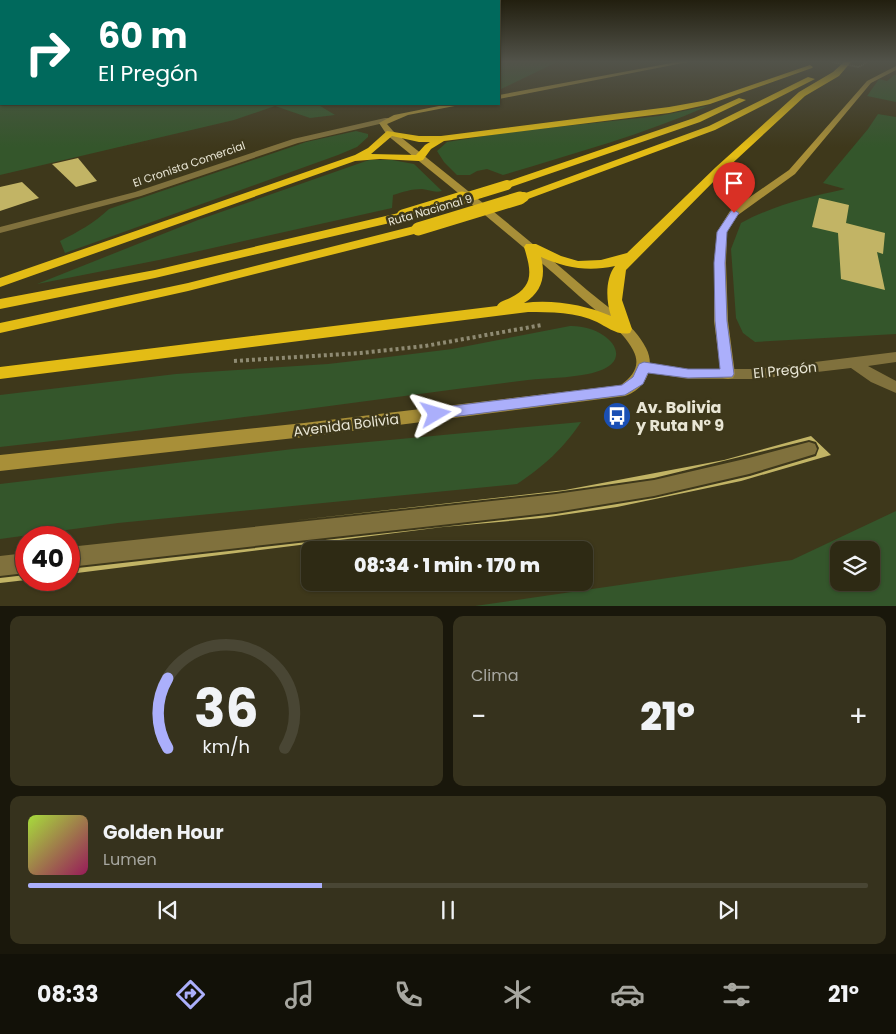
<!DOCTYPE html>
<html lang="es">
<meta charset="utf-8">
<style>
:root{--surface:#2e2a14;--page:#36321d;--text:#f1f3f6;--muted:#a7a7a0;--line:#494634;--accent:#abaffb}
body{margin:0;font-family:Poppins,sans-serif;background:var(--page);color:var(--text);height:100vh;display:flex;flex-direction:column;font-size:19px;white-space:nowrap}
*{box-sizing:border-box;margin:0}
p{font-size:16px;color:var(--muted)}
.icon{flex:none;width:28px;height:28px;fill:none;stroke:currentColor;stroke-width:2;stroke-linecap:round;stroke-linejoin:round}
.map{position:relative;height:606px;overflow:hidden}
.panel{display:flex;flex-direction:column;gap:10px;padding:10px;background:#19170b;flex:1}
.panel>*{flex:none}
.guide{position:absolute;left:0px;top:0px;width:500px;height:105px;box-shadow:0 1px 4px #0004,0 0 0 1px var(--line);background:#00695c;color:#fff;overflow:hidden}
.fabs{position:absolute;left:830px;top:541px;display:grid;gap:10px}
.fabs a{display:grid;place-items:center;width:50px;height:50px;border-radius:10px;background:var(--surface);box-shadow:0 1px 4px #0004,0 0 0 1px var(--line);font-size:25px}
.speed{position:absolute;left:15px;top:526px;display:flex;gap:10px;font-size:25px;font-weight:700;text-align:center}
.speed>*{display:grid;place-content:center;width:65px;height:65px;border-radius:50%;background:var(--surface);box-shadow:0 1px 4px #0004,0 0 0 1px var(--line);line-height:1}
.speed .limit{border:8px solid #d22;background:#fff;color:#111}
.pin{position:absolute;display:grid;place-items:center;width:42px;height:42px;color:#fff;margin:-51px -21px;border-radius:50% 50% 50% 0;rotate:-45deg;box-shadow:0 0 5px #0007}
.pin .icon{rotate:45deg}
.me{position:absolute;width:55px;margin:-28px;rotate:83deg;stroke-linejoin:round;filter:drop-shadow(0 0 4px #0008)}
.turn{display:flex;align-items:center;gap:18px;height:105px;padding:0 15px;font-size:22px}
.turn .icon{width:65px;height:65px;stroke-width:2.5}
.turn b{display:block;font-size:35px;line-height:42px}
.big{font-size:38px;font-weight:800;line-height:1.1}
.panel .card{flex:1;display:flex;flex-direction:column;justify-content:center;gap:8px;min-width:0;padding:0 18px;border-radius:10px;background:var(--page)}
.panel .dial{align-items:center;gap:0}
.dial svg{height:130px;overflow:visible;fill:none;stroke:var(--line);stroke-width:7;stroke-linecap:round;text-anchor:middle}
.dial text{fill:var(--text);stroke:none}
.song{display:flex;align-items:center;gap:15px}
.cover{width:60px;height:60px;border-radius:8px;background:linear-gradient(135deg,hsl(80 70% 55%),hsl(330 70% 35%))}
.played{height:5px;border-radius:2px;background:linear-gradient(90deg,var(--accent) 35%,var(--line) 35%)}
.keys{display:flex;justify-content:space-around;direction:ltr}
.heat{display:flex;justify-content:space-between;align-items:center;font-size:28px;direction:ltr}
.panel .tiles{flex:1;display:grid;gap:10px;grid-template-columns:1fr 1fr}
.card:last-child{grid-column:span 2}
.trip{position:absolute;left:301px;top:541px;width:292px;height:50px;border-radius:10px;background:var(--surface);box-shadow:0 1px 4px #0004,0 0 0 1px var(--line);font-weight:800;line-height:50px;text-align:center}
.dock{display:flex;height:80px;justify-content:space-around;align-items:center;background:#121108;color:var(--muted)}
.dock .icon{width:35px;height:35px}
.dock .active{color:var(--accent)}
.dock b{font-size:22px;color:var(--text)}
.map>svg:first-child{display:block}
</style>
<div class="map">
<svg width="896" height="607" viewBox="0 0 896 607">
<rect width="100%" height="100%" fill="#3e381b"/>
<g fill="#34562b" fill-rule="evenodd">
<path d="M499,62H557L499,90Z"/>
<path d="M894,75H896V102L867,96L879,79L887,81Z"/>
<path d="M0,103L317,104L335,115L310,118L275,106L234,120L0,175Z"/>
<path d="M708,106C642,135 572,154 503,175L487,169L477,171L470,175H457L444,162L437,151L447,142L509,132L659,116Z"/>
<path d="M878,114L896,117V334L755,342L743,333L736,318L731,249L741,223C774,205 809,197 845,189L823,183L868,129Z"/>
<path d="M356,131L368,134V137L357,147L338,155L65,253L60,241C78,232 94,223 109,209L306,142Z"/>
<path d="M369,160H392L414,164L442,191C434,193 430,190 422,189C411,189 403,192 393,195L392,208L159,260L37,284L198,220Z"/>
<path d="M570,326C610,325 641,364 588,374C568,378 547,378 528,380C489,385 450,390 412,395C275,413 137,432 0,447V395L176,374L328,364L380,358L452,349Z"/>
<path d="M581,422C563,449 544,466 517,484L118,523L0,539V484L293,449Z"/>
<path d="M896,511V606H475L792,560ZM839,550H871V582H839Z"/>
</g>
<g fill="#c2b465">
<path d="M78,158L97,181L76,187L52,164Z"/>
<path d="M22,182L39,198L0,211V187Z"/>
<path d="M819,198L849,205L846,223L885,233L883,254L877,252L885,290L841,279L838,233L812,227Z"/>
<path d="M811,436L831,455L741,481L617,507L542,518L443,527L69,574V569L556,514L654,498L750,476L816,456L819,448L816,442L809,440L654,478L556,492L290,521L565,490L724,460Z"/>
<path d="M26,575V580L0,583V578Z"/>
</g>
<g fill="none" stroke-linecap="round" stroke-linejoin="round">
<path stroke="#8e8a72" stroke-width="4" stroke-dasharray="3 3" stroke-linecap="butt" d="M234,361L361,353L425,346L542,325"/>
<g fill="#80713d" fill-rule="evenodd">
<path d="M385,118H388V122L298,143L141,196L0,233V227L135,192L293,139Z"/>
<path d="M896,352V362L868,366L896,381V393L871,382L851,368L757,379H688L644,372L639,371L637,367L639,363L644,362L688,369H757Z"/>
<path d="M809,442L815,444L817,449L815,454L749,474L654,496L556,512L69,567V547L556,494L654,480L749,458Z"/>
<path d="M26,553V573L0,576V556Z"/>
</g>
<g fill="#a88f38" fill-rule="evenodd">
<path d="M677,62H688L499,99V95Z"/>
<path d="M896,66V70L871,83L795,174L738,215L727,232L726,263L728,321L735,374L733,378L728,379L723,378L721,374L714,321V263L717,232L730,211L789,170L867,81Z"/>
<path d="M449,104H465L408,115L387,124L393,131C458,183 524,235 587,290C606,306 634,324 646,348C656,367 646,389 625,396L304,437L0,471V455L304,423L621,385C634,375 641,365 633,350C622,329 597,312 579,296C517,240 452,188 387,135L379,123L394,115Z"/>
</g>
<g fill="#e3bc15" fill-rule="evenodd">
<path d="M844,62H851L839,76L805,96L724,171L626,270L622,300L632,329L630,333C618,336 607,327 597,322C577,312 550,312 528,312L0,379V367L497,306C500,301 504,301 510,298C535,286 531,270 524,247L526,244H536L561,256L578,261L601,260L627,253L716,167L799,92L833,72ZM541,257C566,268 588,272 615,266C605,279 606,301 611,316C586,305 552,299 524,303C542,292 546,276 541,257Z"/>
<path d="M810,65L813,67L812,68L710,104L669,113L444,141L431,149L423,160L419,161L380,159L355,161L0,287V278L355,155L368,148L387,131L419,136H441L669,107L708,100ZM392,136L419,142H430L425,145L416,155L371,154Z"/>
<path d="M808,77L815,79L715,130L528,199H520L518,197L520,195L709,126Z"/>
<path d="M739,98L746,100L700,122L511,187H503L502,185L503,183L694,118Z"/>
<path d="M403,212L409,216L407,219L155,278L0,309V299L155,270Z"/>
<path d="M418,225L422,226L424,229L422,232L188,291L0,333V323L188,283Z"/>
</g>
<path stroke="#8e8a72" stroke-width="2" stroke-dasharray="1 1" stroke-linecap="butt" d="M832,62L859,67L867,62"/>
<g stroke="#e3bc15" stroke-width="10">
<path d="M458,200L507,185"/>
<path d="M516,200L524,197"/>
</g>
<g stroke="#e3bc15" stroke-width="13">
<path d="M403,216L462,198"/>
<path d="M418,229L520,198"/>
</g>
</g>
<linearGradient id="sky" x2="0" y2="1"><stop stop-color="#221f0f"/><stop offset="0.42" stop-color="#52534a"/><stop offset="1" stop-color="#52534a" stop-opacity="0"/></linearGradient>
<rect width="896" height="147" fill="url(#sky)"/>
<path fill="#abaffb" stroke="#6f72a3" d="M734,210L739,213L727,232L725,263L727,321L734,374L732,377L688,378L648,373L643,384L625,395L436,419L431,418L429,414L431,410L436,408L622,385L633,377L639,364L644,362L688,369H720L715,321L714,263L717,232L731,211Z"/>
<defs>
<symbol id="bus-disc" viewBox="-11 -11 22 22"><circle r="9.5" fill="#1a4fb4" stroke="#3e381b"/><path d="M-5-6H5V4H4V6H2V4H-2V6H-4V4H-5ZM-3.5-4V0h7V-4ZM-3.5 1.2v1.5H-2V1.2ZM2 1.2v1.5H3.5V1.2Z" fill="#fff"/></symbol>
</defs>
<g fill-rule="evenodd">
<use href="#bus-disc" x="601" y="400" width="32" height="32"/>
</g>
<g text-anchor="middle" stroke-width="5" stroke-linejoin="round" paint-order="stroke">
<g font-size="11" fill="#e9e6d5" stroke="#3e381b">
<text transform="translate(189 164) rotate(-19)" y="4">El Cronista Comercial</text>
<text transform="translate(430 210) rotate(-16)" y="4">Ruta Nacional 9</text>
</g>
<g font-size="14" fill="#e9e6d5" stroke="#3e381b">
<text transform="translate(785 370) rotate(-6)" y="5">El Pregón</text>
<text transform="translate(346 425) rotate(-7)" y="5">Avenida Bolivia</text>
</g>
<g font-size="16" font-weight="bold" fill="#e9e6d5" stroke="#3e381b" text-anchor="start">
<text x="636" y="413">Av. Bolivia<tspan x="636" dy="18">y Ruta N° 9</tspan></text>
</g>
</g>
</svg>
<div class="fabs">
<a><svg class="icon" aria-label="layers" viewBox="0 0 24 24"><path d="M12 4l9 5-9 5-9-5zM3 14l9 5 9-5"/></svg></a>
</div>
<div class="speed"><div class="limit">40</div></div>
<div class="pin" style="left:734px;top:213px;background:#d93025"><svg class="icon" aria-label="arrive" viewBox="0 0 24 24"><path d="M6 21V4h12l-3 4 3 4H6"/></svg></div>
<svg class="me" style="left:436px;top:414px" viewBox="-20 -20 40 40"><path d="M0-17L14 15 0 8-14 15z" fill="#abaffb" stroke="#fff" stroke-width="4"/></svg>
<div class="trip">08:34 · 1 min · 170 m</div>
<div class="guide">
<div class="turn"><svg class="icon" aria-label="right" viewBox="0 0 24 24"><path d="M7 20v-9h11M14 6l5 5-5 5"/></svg><div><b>60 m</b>El Pregón</div></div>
</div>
</div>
<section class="panel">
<div class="tiles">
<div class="card dial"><svg viewBox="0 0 100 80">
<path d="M14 69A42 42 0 1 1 86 69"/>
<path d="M14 69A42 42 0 0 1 14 26" stroke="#abaffb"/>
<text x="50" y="56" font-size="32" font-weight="700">36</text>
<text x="50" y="72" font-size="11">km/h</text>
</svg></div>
<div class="card"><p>Clima</p>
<div class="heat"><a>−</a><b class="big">21°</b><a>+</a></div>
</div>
<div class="card">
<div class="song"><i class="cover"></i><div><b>Golden Hour</b><p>Lumen</p></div></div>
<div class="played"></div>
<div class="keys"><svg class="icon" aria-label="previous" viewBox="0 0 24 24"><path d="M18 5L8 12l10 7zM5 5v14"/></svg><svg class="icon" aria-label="pause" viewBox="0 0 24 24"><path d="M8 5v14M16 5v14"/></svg><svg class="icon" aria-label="next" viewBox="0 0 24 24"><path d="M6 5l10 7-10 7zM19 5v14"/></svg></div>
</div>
</div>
</section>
<nav class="dock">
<b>08:33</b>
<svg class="icon active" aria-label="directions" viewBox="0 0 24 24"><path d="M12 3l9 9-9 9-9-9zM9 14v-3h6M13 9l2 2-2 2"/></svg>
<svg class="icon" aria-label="music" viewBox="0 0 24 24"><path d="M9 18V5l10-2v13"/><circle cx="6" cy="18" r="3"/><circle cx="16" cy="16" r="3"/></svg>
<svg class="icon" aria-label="phone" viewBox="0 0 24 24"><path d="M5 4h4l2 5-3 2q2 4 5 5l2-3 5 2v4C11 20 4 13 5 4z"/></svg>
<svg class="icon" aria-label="climate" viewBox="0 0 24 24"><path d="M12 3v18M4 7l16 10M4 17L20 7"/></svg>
<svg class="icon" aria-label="car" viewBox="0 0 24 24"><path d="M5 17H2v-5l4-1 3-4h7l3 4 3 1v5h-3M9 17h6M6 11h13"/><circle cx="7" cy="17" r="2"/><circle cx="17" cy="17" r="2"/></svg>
<svg class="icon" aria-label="filters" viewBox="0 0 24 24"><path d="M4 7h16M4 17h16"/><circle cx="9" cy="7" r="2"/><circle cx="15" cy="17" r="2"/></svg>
<b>21°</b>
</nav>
